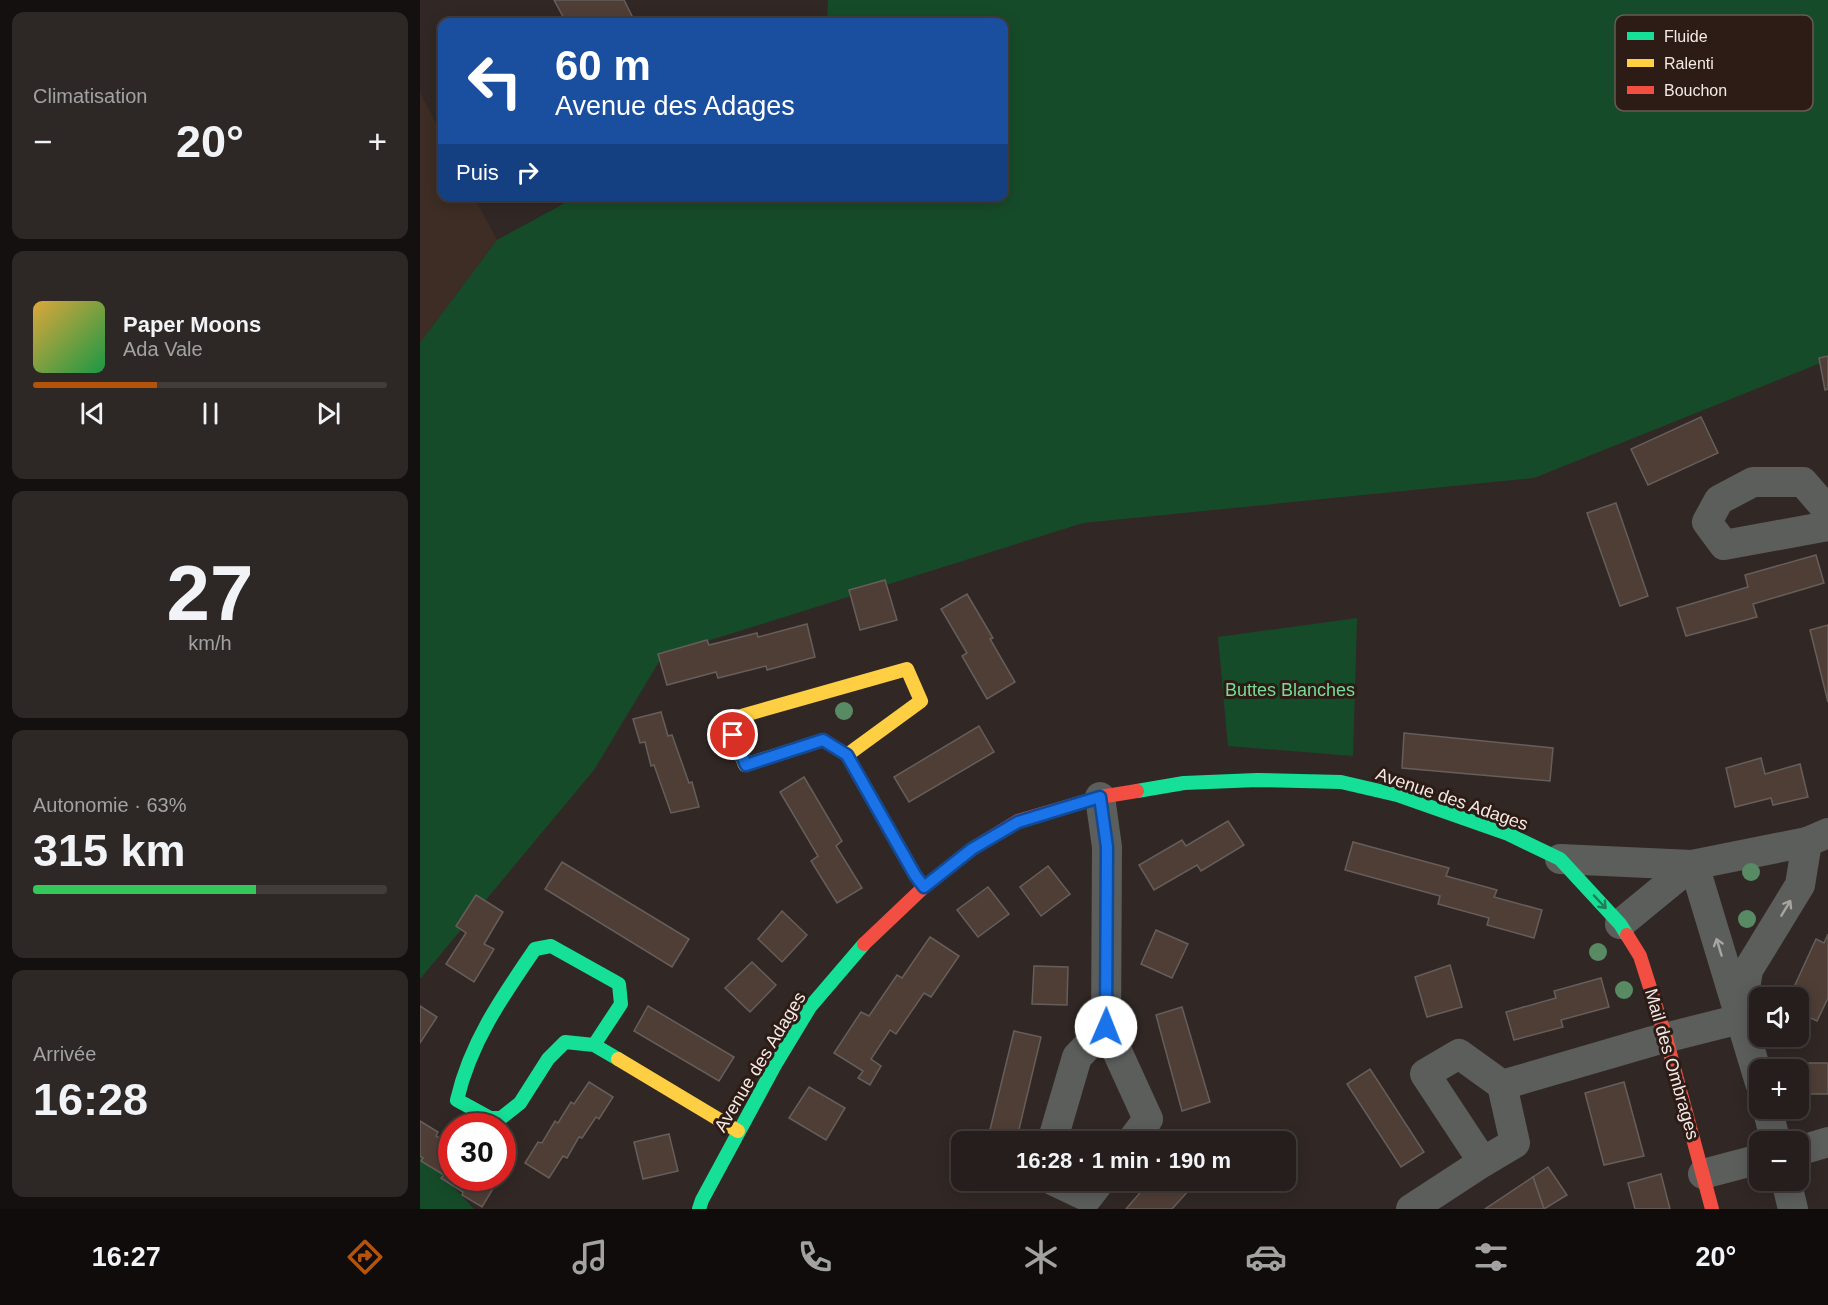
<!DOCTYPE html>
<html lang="fr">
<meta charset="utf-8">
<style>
:root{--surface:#251e1c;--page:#2d2725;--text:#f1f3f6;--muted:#a3a2a3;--line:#423c3b;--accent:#b45309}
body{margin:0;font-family:Arial,sans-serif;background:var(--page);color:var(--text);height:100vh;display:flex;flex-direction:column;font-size:22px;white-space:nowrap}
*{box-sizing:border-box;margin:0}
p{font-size:20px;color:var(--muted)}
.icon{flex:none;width:33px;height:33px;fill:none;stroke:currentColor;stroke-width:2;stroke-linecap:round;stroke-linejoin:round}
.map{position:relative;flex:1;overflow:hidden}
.panel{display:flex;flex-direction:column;gap:12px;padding:12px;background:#14100f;width:420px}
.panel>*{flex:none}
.hud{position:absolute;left:18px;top:18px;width:570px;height:183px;border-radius:12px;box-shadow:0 3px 15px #0003,0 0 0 2px var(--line);background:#1a4fa0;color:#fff;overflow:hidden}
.buttons{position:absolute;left:1329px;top:987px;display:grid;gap:12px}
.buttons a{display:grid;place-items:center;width:60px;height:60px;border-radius:12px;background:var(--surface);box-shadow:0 3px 15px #0003,0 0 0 2px var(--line);font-size:30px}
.speed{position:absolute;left:18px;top:1113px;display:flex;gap:12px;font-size:30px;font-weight:700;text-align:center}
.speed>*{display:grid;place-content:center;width:78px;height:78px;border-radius:50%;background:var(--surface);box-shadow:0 3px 15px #0003,0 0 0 2px var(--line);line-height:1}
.speed .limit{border:9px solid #d22;background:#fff;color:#111}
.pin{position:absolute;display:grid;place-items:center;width:51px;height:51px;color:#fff;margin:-26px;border:3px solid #fff;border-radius:50%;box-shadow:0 2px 6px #0007}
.me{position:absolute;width:66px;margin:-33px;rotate:1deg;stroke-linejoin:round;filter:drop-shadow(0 0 4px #0008)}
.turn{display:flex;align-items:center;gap:21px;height:126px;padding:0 18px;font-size:27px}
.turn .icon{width:78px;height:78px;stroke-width:2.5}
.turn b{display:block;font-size:42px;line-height:51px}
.then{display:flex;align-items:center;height:57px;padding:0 18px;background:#0003;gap:12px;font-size:22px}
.big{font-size:45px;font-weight:700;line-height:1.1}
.panel .tile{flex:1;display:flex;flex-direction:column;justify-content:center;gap:9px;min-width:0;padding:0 21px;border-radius:12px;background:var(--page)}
.panel .dial{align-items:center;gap:0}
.dial b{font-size:78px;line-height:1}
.song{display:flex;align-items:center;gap:18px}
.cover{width:72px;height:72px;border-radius:9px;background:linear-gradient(135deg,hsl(40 70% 55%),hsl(140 70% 35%))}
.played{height:6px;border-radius:3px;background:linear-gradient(90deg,var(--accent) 35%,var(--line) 35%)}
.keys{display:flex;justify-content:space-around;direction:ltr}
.heat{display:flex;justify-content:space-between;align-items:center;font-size:33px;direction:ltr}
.charge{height:9px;border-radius:4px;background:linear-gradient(90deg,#34c759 63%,var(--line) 0)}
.trip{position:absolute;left:531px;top:1131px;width:345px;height:60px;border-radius:12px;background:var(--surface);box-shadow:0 3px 15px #0003,0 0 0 2px var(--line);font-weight:700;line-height:60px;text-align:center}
.dock{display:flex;height:96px;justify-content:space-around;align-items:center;background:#0f0c0b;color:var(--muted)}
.dock .icon{width:42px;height:42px}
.dock .current{color:var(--accent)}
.dock b{font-size:27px;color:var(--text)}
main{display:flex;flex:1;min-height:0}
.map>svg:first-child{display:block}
</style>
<main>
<section class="panel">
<div class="tile"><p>Climatisation</p>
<div class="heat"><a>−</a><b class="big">20°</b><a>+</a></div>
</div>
<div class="tile">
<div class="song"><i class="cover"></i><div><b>Paper Moons</b><p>Ada Vale</p></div></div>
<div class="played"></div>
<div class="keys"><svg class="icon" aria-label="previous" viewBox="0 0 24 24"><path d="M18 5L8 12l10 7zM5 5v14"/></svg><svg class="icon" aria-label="pause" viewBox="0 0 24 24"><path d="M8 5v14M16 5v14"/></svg><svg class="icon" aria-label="next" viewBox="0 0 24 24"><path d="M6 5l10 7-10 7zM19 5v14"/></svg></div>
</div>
<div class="tile dial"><b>27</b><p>km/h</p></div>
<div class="tile"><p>Autonomie · 63%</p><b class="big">315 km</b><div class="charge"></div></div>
<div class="tile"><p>Arrivée</p><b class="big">16:28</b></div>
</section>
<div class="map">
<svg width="1408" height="1209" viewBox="0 0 1408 1209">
<rect width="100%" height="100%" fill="#312825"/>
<path fill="#3d2d24" d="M0,92L22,136V196L54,197L77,240L0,343Z"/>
<g fill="#164b29">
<path d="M408,0H1408V360L1114,478L663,523L243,655L174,770L0,979V343L77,240L156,197L584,196V22H407Z"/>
<path d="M937,618L933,756L808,746L798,637Z"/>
<path d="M0,1151L54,1209H0Z"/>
</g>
<g fill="#4f3e36" stroke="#665e5b" stroke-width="1.5">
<path d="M134,0H204L215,22H146Z"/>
<path d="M1408,356V389L1405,390L1399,358Z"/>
<path d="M1281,417L1298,453L1228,485L1211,449Z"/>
<path d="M1196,503L1228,596L1200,606L1167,513Z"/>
<path d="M1396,555L1404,583L1333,604L1337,617L1266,636L1257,608L1328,587L1325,575Z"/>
<path d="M465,580L477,620L440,630L429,590Z"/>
<path d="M547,594L573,638L570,639L595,682L567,699L542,656L547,653L521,609Z"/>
<path d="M387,624L395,657L347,670L346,666L298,678L296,672L247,685L238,654L287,640L289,645L337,633L338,637Z"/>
<path d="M1408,625V702L1390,630Z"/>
<path d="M241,712L248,736L252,735L269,783L272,782L279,807L251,813L234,765L231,766L225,742L220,743L213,719Z"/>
<path d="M559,726L574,752L489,802L474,777Z"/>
<path d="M984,733L1133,748L1130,781L982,768Z"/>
<path d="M1341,758L1345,774L1380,764L1388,797L1353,805L1351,798L1315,807L1306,768Z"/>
<path d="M384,777L422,841L416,846L442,888L417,903L391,861L398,856L360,792Z"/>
<path d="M808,821L824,845L781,871L777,865L734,890L719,865L762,840L766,846Z"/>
<path d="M933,842L1029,868L1026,876L1077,890L1074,897L1122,910L1114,938L1067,925L1069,918L1018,904L1020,896L925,870Z"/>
<path d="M142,862L269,939L252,967L125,889Z"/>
<path d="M628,866L650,894L621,916L600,887Z"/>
<path d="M568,887L589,914L558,937L537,910Z"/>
<path d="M56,895L83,912L64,944L74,949L54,982L26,964L46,933L36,926Z"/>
<path d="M362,911L387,935L362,962L338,939Z"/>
<path d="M736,930L768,944L752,978L721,964Z"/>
<path d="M1408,934V998L1397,1021L1378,1012V998H1369L1396,939L1404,943Z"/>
<path d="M510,937L539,956L511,997L504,993L476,1034L470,1030L451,1059L461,1066L450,1085L438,1078L443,1071L414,1053L441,1012L449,1016L477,975L482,978Z"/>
<path d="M332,962L356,985L330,1012L305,988Z"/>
<path d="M1030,965L1042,1007L1007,1017L995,977Z"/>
<path d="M614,966L648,967L647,1005L612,1004Z"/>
<path d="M1181,978L1189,1007L1141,1020L1143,1027L1094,1040L1086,1012L1136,998L1134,991Z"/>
<path d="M0,1006L17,1017L0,1043Z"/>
<path d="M228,1006L314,1057L299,1081L214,1031Z"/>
<path d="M762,1007L790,1102L762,1111L736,1015Z"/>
<path d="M594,1031L621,1037L596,1142H567Z"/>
<rect x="1378" y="1063" width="30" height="31"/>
<path d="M950,1069L1004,1152L981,1167L927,1084Z"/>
<path d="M169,1082L193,1097L179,1119L176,1117L162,1138L159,1137L147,1158L143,1156L129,1178L105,1163L118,1142L122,1143L135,1121L138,1123L151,1102L154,1104Z"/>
<path d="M1204,1082L1224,1156L1184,1165L1165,1093Z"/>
<path d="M389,1087L425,1108L406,1140L369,1118Z"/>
<path d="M0,1121L18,1132L16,1136L32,1146V1178H70L77,1182L62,1207L42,1195L43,1192L21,1178L24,1175L1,1161L3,1158L0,1156Z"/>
<path d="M249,1134L258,1171L223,1179L214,1142Z"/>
<path d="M1128,1167L1147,1195L1124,1209L1113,1177Z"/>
<path d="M1241,1174L1250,1209H1215L1208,1183Z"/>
<path d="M1113,1177L1124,1209H1065Z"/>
<path d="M731,1180H778L752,1209H706Z"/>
</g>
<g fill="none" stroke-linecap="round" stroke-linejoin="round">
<g stroke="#5c5e5c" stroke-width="30">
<path d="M1408,511L1383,482H1333L1299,500L1287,522L1304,545L1408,526"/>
<path d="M680,797L687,847L686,1027L728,1119L711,1142"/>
<path d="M1140,859L1272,865L1387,842L1408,833"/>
<path d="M1200,924L1272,865L1278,878L1340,1083"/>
<path d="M1039,1054L1082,1085L1095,1143L1063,1162L1005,1074Z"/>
<path d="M1082,1085L1233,1041L1320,1019L1328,970L1380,885L1387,842"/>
<path d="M1347,1108L1356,1142"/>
<path d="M632,1142L657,1057L686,1027"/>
<path d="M1378,1151L1408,1142"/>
<path d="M1283,1174L1340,1159"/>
<path d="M632,1180L668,1197L681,1180"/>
<path d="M1366,1180L1373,1209"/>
<path d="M991,1209L1063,1162"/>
</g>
<g stroke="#16e098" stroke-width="14">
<path d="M717,791L764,783L837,780L921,782L977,795L1088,834L1140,859L1200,924L1207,935"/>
<path d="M174,1045L201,1004L199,984L131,946L115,949C82,997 50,1043 37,1100L70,1118H81L100,1103L128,1059L145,1042L174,1045L198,1059"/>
<path d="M279,1209L282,1200L355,1065L390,1007L444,944"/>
</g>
<g stroke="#ffcf43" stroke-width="14">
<path d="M369,751L325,765L307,720L487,669L501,701L427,755"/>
<path d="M198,1059L318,1131"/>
</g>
<g stroke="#f24e42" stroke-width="14">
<path d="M369,751L403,740L427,755L495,875L504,887"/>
<path d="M1207,935L1220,956L1246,1038L1292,1209"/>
<path d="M444,944L504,887L552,849L598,821L680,797L717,791"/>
</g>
</g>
<g fill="#588b63">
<circle cx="424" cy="711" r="9"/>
<circle cx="1331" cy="872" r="9"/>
<circle cx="1327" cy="919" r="9"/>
<circle cx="1178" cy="952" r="9"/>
<circle cx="1204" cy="990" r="9"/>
</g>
<defs><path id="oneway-shaft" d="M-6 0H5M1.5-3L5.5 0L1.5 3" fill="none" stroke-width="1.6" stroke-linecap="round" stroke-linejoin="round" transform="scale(1.5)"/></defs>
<use stroke="#227e57" href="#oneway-shaft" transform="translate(1180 902) rotate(47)"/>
<g stroke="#a8a4a0">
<use href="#oneway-shaft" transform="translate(1366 908) rotate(-59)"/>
<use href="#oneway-shaft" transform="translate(1299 947) rotate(-107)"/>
</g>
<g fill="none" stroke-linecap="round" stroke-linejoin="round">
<defs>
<path id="route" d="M313,735L326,765L403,740L427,755L495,875L504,887L552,849L598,822L680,797L687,847L686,1027"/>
</defs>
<use href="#route" stroke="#114b97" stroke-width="15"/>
<use href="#route" stroke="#1a73e8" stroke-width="10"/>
</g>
<g text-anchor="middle" stroke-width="6" stroke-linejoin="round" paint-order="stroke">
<g font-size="18" fill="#77dc95" stroke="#2d1c16">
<text x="870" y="696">Buttes Blanches</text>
</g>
<g font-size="18" fill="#f5e9e5" stroke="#2d1c16">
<text transform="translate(1032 799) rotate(19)" y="6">Avenue des Adages</text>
<text transform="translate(340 1062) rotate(-59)" y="6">Avenue des Adages</text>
<text transform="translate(1252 1064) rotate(74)" y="6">Mail des Ombrages</text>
</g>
</g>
<rect x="1195" y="15" width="198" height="96" rx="9" fill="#2d1c16" stroke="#695a54" stroke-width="1.5"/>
<rect x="1207" y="32" width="27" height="8" fill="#16e098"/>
<rect x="1207" y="59" width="27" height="8" fill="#ffcf43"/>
<rect x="1207" y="86" width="27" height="8" fill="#f24e42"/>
<g font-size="16" fill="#f5e9e5">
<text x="1244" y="42">Fluide</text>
<text x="1244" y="69">Ralenti</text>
<text x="1244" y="96">Bouchon</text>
</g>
</svg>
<div class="buttons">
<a><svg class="icon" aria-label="sound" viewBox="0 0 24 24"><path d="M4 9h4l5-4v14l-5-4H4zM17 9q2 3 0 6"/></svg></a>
<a>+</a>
<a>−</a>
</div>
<div class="speed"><div class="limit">30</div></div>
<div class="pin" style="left:313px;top:735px;background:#d93025"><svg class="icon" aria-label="arrive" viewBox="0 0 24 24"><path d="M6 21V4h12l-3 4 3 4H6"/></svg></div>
<svg class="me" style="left:686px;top:1027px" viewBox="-20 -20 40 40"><circle r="19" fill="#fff"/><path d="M0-13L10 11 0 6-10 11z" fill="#1a73e8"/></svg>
<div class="trip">16:28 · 1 min · 190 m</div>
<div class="hud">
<div class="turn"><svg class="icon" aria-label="left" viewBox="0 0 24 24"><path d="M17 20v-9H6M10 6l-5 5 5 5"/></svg><div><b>60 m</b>Avenue des Adages</div></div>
<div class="then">Puis<svg class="icon" aria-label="right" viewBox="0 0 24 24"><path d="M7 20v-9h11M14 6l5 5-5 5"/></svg></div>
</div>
</div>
</main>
<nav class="dock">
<b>16:27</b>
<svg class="icon current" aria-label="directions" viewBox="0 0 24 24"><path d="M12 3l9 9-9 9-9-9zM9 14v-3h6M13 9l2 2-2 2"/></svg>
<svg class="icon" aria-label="music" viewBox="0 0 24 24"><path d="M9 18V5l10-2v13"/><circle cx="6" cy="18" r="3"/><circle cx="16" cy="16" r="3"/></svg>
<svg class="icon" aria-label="phone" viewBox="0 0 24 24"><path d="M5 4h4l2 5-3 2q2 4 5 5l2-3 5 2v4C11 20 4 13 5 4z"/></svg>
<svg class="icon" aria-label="climate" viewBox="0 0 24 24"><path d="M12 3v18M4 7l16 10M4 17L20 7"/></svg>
<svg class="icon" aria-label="car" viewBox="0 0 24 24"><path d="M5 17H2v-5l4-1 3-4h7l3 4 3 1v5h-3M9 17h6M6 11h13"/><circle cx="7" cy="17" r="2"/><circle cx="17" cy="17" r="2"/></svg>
<svg class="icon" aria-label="filters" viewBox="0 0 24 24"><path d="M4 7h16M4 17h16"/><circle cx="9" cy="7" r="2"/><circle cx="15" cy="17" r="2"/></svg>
<b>20°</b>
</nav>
